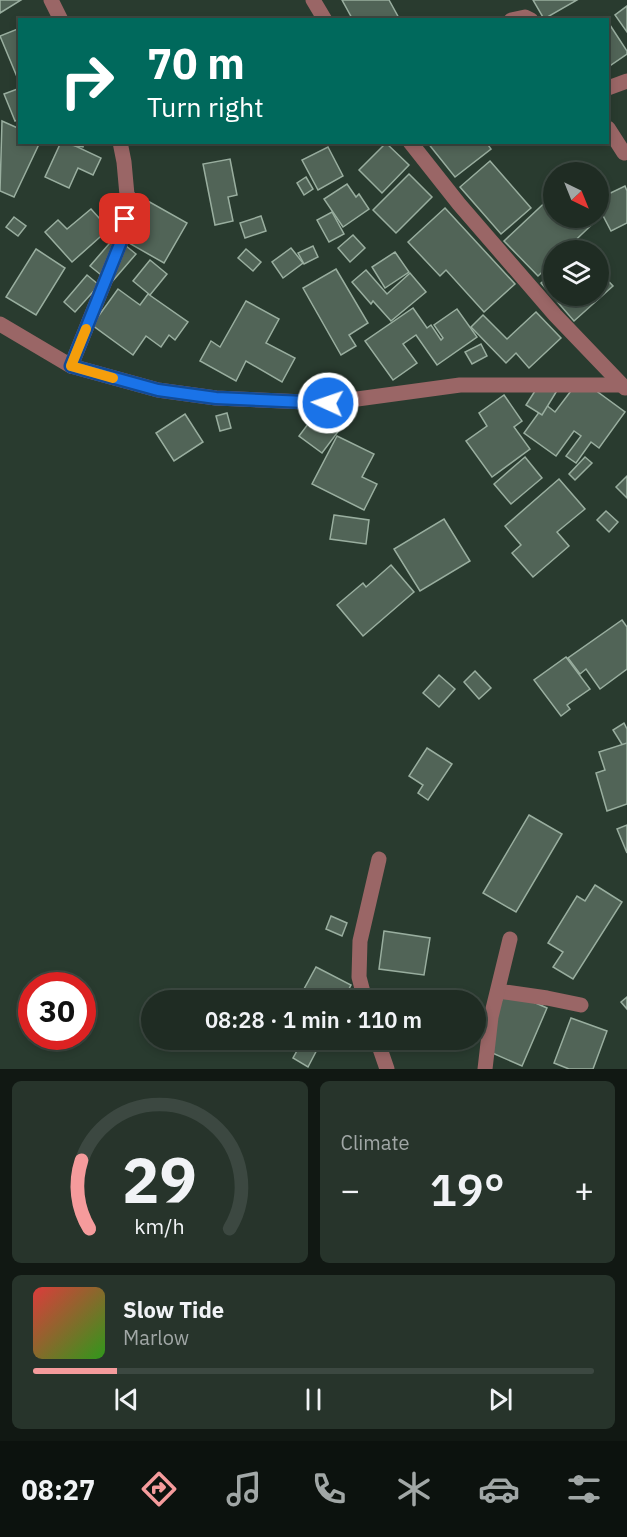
<!DOCTYPE html>
<meta charset="utf-8">
<style>
:root{--surface:#1f2c23;--page:#27342b;--text:#f1f3f6;--muted:#a1a7a6;--line:#3c4841;--accent:#f59b9c}
body{margin:0;font-family:"IBM Plex Sans",sans-serif;background:var(--page);color:var(--text);height:100vh;display:flex;flex-direction:column;font-size:22px;white-space:nowrap}
*{box-sizing:border-box;margin:0}
p{font-size:20px;color:var(--muted)}
.icon{flex:none;width:33px;height:33px;fill:none;stroke:currentColor;stroke-width:2;stroke-linecap:round;stroke-linejoin:round}
.map{position:relative;height:1069px;overflow:hidden}
.sheet{display:flex;flex-direction:column;gap:12px;padding:12px;background:#111813;flex:1}
.sheet>*{flex:none}
.top-card{position:absolute;left:18px;top:18px;width:591px;height:126px;border-radius:0px;box-shadow:0 3px 9px #0003,0 0 0 2px var(--line);background:#00695c;color:#fff;overflow:hidden}
.needle{width:39px;rotate:137deg}
.controls{position:absolute;left:543px;top:162px;display:grid;gap:12px}
.controls a{display:grid;place-items:center;width:66px;height:66px;border-radius:50%;background:var(--surface);box-shadow:0 3px 9px #0003,0 0 0 2px var(--line);font-size:30px}
.speed{position:absolute;left:18px;top:972px;display:flex;gap:12px;font-size:30px;font-weight:700;text-align:center}
.speed>*{display:grid;place-content:center;width:78px;height:78px;border-radius:50%;background:var(--surface);box-shadow:0 3px 9px #0003,0 0 0 2px var(--line);line-height:1}
.speed .limit{border:9px solid #d22;background:#fff;color:#111}
.pin{position:absolute;display:grid;place-items:center;width:51px;height:51px;color:#fff;margin:-26px;border-radius:12px;box-shadow:0 3px 9px #0006}
.me{position:absolute;width:66px;margin:-33px;rotate:273deg;stroke-linejoin:round;filter:drop-shadow(0 0 4px #0008)}
.turn{display:flex;align-items:center;gap:21px;height:126px;padding:0 30px;font-size:27px}
.turn .icon{width:78px;height:78px;stroke-width:2.5}
.turn b{display:block;font-size:42px;line-height:51px}
.big{font-size:45px;font-weight:600;line-height:1.1}
.sheet .tile{flex:1;display:flex;flex-direction:column;justify-content:center;gap:9px;min-width:0;padding:0 21px;border-radius:9px;background:var(--page)}
.sheet .dial{align-items:center;gap:0}
.dial svg{height:156px;overflow:visible;fill:none;stroke:var(--line);stroke-width:7;stroke-linecap:round;text-anchor:middle}
.dial text{fill:var(--text);stroke:none}
.song{display:flex;align-items:center;gap:18px}
.cover{width:72px;height:72px;border-radius:9px;background:linear-gradient(135deg,hsl(0 70% 55%),hsl(110 70% 35%))}
.played{height:6px;border-radius:3px;background:linear-gradient(90deg,var(--accent) 15%,var(--line) 15%)}
.keys{display:flex;justify-content:space-around;direction:ltr}
.heat{display:flex;justify-content:space-between;align-items:center;font-size:33px;direction:ltr}
.sheet .tiles{flex:1;display:grid;gap:12px;grid-template-columns:1fr 1fr}
.tile:last-child{grid-column:span 2}
.trip{position:absolute;left:141px;top:990px;width:345px;height:60px;border-radius:30px;background:var(--surface);box-shadow:0 3px 9px #0003,0 0 0 2px var(--line);font-weight:600;line-height:60px;text-align:center}
.tab-bar{display:flex;height:96px;justify-content:space-around;align-items:center;background:#0c120e;color:var(--muted)}
.tab-bar .icon{width:42px;height:42px}
.tab-bar .selected{color:var(--accent)}
.tab-bar b{font-size:27px;color:var(--text)}
.map>svg:first-child{display:block}
</style>
<div class="map">
<svg width="627" height="1069" viewBox="0 0 627 1069">
<rect width="100%" height="100%" fill="#293b2f"/>
<g fill="#516457" stroke="#99ae9f" stroke-width="1.5">
<path d="M0,0H21L0,13Z"/>
<path d="M342,0H389L400,20H353Z"/>
<path d="M533,0H577L544,19Z"/>
<path d="M627,6V32L615,15Z"/>
<path d="M608,22L627,51V54L608,67Z"/>
<path d="M20,28V84L0,36Z"/>
<path d="M20,88V119L15,121L4,94Z"/>
<path d="M2,121L20,129V142H40L14,197L0,191Z"/>
<path d="M61,142H67L101,158L93,175L78,168L69,188L45,177Z"/>
<path d="M71,142H84L83,147L71,145Z"/>
<path d="M427,142H486L491,149L455,177Z"/>
<path d="M386,143L409,165L382,193L359,170Z"/>
<path d="M328,147L343,176L318,190L302,160Z"/>
<path d="M230,159L237,195L228,197L233,221L215,225L203,164Z"/>
<path d="M490,161L531,208L501,234L460,187Z"/>
<path d="M409,174L432,197L396,233L373,210Z"/>
<path d="M306,177L313,189L304,195L297,183Z"/>
<path d="M347,184L356,197L359,194L369,209L343,227L324,199Z"/>
<path d="M625,186L627,191V223L611,231L598,206V199Z"/>
<path d="M130,191L187,223L164,263L108,231Z"/>
<path d="M554,194V218H598V213L601,216L565,250H554V261L538,276L504,241Z"/>
<path d="M445,208L515,284L484,312L446,270L440,276L408,242Z"/>
<path d="M91,209L109,229L72,262L45,232L58,220L67,229Z"/>
<path d="M332,212L344,234L329,242L317,220Z"/>
<path d="M261,216L266,231L245,238L240,223Z"/>
<path d="M14,217L26,226L18,236L6,227Z"/>
<path d="M353,235L365,248L350,262L338,248Z"/>
<path d="M115,237L136,254L111,283L90,266Z"/>
<path d="M313,246L318,257L304,264L298,253Z"/>
<path d="M291,248L303,263L283,278L272,262Z"/>
<path d="M36,249L65,268L36,315L6,297Z"/>
<path d="M246,249L261,262L253,271L238,258Z"/>
<path d="M395,252L409,272L385,288L372,267Z"/>
<path d="M150,260L167,274L150,295L133,281Z"/>
<path d="M336,269L368,323L349,335L356,346L341,355L303,288Z"/>
<path d="M366,270L387,294L410,273L426,292L391,321L373,301L371,304L352,282Z"/>
<path d="M598,270L613,286L574,321L541,283L554,272V296H598Z"/>
<path d="M87,275L99,285L75,312L64,302Z"/>
<path d="M118,289L140,305L148,294L188,322L175,340L169,335L161,347L146,336L133,355L92,325Z"/>
<path d="M246,301L279,319L266,343L295,358L282,382L246,361L236,381L200,361L211,341L220,347Z"/>
<path d="M413,308L427,328L431,325L441,340L443,338L434,325L457,309L477,337L437,365L416,335L403,344L417,363L393,380L365,341Z"/>
<path d="M536,312L561,338L529,368L516,353L506,363L471,327L483,315L507,339Z"/>
<path d="M481,344L487,356L472,364L465,352Z"/>
<path d="M580,379L625,412L599,448L591,442L576,463L566,456L581,436L574,431L556,456L524,433L545,404L555,412Z"/>
<path d="M542,380L558,389L542,415L526,405Z"/>
<path d="M504,395L522,421L514,427L530,449L492,477L466,441L487,426L479,413Z"/>
<path d="M320,408L343,425L322,453L299,436Z"/>
<path d="M227,413L231,428L220,431L216,416Z"/>
<path d="M185,414L203,442L174,461L156,433Z"/>
<path d="M337,436L374,454L362,477L377,484L364,510L312,484Z"/>
<path d="M525,457L542,478L511,504L494,484Z"/>
<path d="M585,457L592,463L575,480L569,474Z"/>
<path d="M627,476V498L616,487Z"/>
<path d="M559,479L585,509L557,532L569,546L533,577L512,553L521,545L505,526Z"/>
<path d="M606,511L618,522L609,532L597,520Z"/>
<path d="M334,515L369,520L366,544L330,539Z"/>
<path d="M444,519L470,561L420,591L394,549Z"/>
<path d="M391,565L414,592L363,636L337,605L363,583L366,587Z"/>
<path d="M622,620L627,627V669L600,689L586,669L580,674L568,658Z"/>
<path d="M566,657L590,689L567,705L570,709L561,716L534,680Z"/>
<path d="M475,671L491,688L479,699L464,682Z"/>
<path d="M439,675L455,689L439,707L423,693Z"/>
<path d="M624,723L627,729V744L623,746L613,730Z"/>
<path d="M627,743V804L607,811L596,773L605,770L599,752Z"/>
<path d="M427,748L452,764L428,800L418,793L423,785L409,776Z"/>
<path d="M529,815L562,834L516,912L483,893Z"/>
<path d="M627,825V853L617,829Z"/>
<path d="M595,885L622,902L573,979L553,967L563,952L548,943L577,896L585,901Z"/>
<path d="M331,916L347,923L342,936L326,929Z"/>
<path d="M384,931L430,938L424,975L379,969Z"/>
<path d="M316,967L351,985L343,1000H298Z"/>
<path d="M506,990L547,1008L522,1066L481,1048Z"/>
<path d="M627,997V1009L621,1002Z"/>
<path d="M571,1018L607,1031L593,1069H569L554,1063Z"/>
<path d="M303,1040H322L308,1067L293,1058Z"/>
</g>
<g fill="none" stroke-linecap="round" stroke-linejoin="round">
<g stroke="#9a6666" stroke-width="15">
<path d="M51,0L61,20"/>
<path d="M313,0L325,20"/>
<path d="M511,20L525,17L531,20"/>
<path d="M608,88L627,81"/>
<path d="M608,128L624,153"/>
<path d="M410,142L459,204L555,315L625,388"/>
<path d="M0,324L71,366L158,390L216,398L328,403L460,385H620"/>
<path d="M71,366L120,244L127,195L124,162L120,142"/>
<path d="M498,991L547,998L581,1005"/>
<path d="M365,1000L359,977L360,941L379,859"/>
<path d="M377,1040L387,1069"/>
<path d="M485,1069L491,1017L510,939"/>
</g>
</g>
<g fill="none" stroke-linecap="round" stroke-linejoin="round">
<defs>
<path id="route" d="M125,219L120,244L71,366L158,390L216,398L328,403"/>
</defs>
<use href="#route" stroke="#114b97" stroke-width="15"/>
<use href="#route" stroke="#1a73e8" stroke-width="10"/>
<path stroke="#f59e0b" stroke-width="10" d="M86,329L71,366L113,378"/>
</g>
</svg>
<div class="controls">
<a><svg class="needle" viewBox="-14 -14 28 28"><path d="M0-13l5 13h-10z" fill="#e53935"/><path d="M0 13l5-13h-10z" fill="#a1a7a6"/></svg></a>
<a><svg class="icon" aria-label="layers" viewBox="0 0 24 24"><path d="M12 4l9 5-9 5-9-5zM3 14l9 5 9-5"/></svg></a>
</div>
<div class="speed"><div class="limit">30</div></div>
<div class="pin" style="left:125px;top:219px;background:#d93025"><svg class="icon" aria-label="arrive" viewBox="0 0 24 24"><path d="M6 21V4h12l-3 4 3 4H6"/></svg></div>
<svg class="me" style="left:328px;top:403px" viewBox="-20 -20 40 40"><circle r="17" fill="#1a73e8" stroke="#fff" stroke-width="3"/><path d="M0-11L8 9 0 5-8 9z" fill="#fff"/></svg>
<div class="trip">08:28 · 1 min · 110 m</div>
<div class="top-card">
<div class="turn"><svg class="icon" aria-label="right" viewBox="0 0 24 24"><path d="M7 20v-9h11M14 6l5 5-5 5"/></svg><div><b>70 m</b>Turn right</div></div>
</div>
</div>
<section class="sheet">
<div class="tiles">
<div class="tile dial"><svg viewBox="0 0 100 80">
<path d="M14 69A42 42 0 1 1 86 69"/>
<path d="M14 69A42 42 0 0 1 10 34" stroke="#f59b9c"/>
<text x="50" y="56" font-size="32" font-weight="700">29</text>
<text x="50" y="72" font-size="11">km/h</text>
</svg></div>
<div class="tile"><p>Climate</p>
<div class="heat"><a>−</a><b class="big">19°</b><a>+</a></div>
</div>
<div class="tile">
<div class="song"><i class="cover"></i><div><b>Slow Tide</b><p>Marlow</p></div></div>
<div class="played"></div>
<div class="keys"><svg class="icon" aria-label="previous" viewBox="0 0 24 24"><path d="M18 5L8 12l10 7zM5 5v14"/></svg><svg class="icon" aria-label="pause" viewBox="0 0 24 24"><path d="M8 5v14M16 5v14"/></svg><svg class="icon" aria-label="next" viewBox="0 0 24 24"><path d="M6 5l10 7-10 7zM19 5v14"/></svg></div>
</div>
</div>
</section>
<nav class="tab-bar">
<b>08:27</b>
<svg class="icon selected" aria-label="directions" viewBox="0 0 24 24"><path d="M12 3l9 9-9 9-9-9zM9 14v-3h6M13 9l2 2-2 2"/></svg>
<svg class="icon" aria-label="music" viewBox="0 0 24 24"><path d="M9 18V5l10-2v13"/><circle cx="6" cy="18" r="3"/><circle cx="16" cy="16" r="3"/></svg>
<svg class="icon" aria-label="phone" viewBox="0 0 24 24"><path d="M5 4h4l2 5-3 2q2 4 5 5l2-3 5 2v4C11 20 4 13 5 4z"/></svg>
<svg class="icon" aria-label="climate" viewBox="0 0 24 24"><path d="M12 3v18M4 7l16 10M4 17L20 7"/></svg>
<svg class="icon" aria-label="car" viewBox="0 0 24 24"><path d="M5 17H2v-5l4-1 3-4h7l3 4 3 1v5h-3M9 17h6M6 11h13"/><circle cx="7" cy="17" r="2"/><circle cx="17" cy="17" r="2"/></svg>
<svg class="icon" aria-label="filters" viewBox="0 0 24 24"><path d="M4 7h16M4 17h16"/><circle cx="9" cy="7" r="2"/><circle cx="15" cy="17" r="2"/></svg>
</nav>
